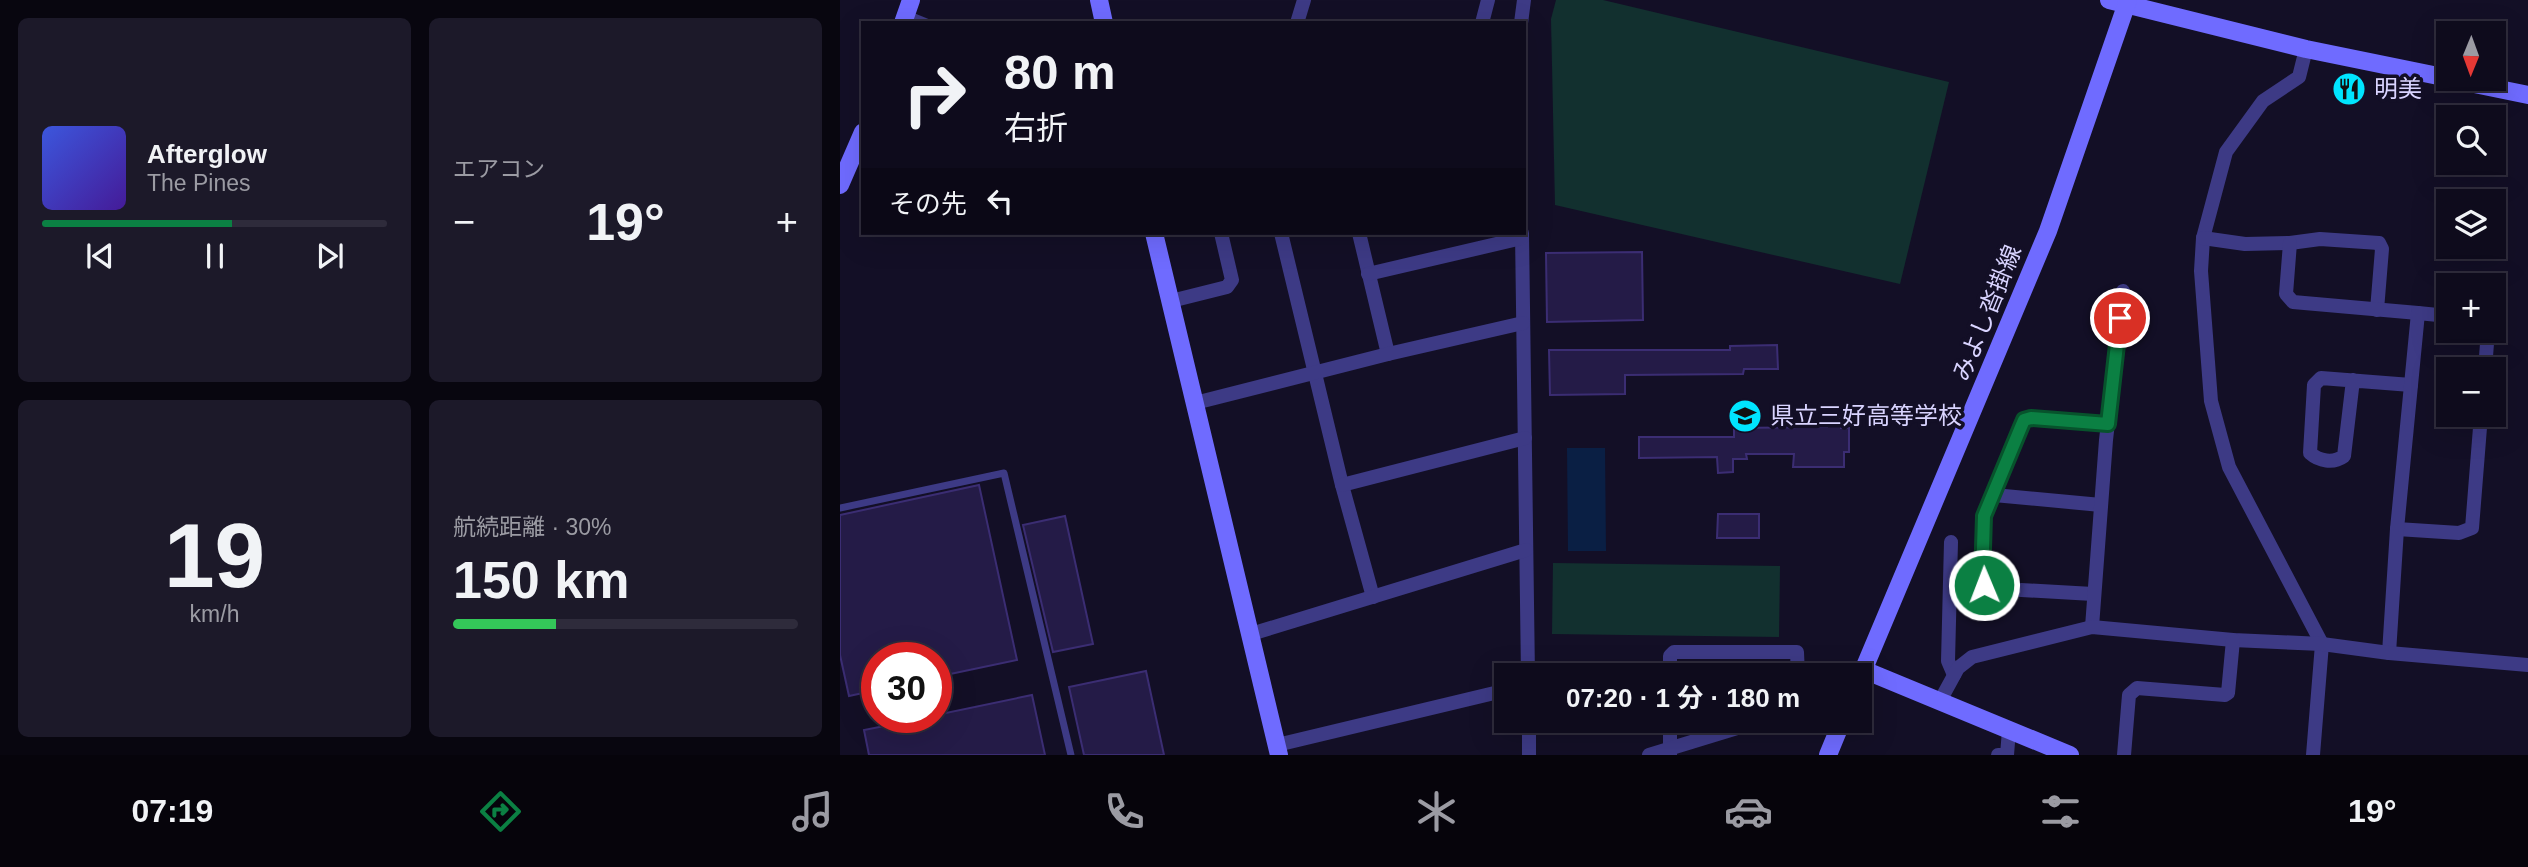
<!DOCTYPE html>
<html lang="ja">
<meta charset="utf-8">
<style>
:root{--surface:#0e0b1c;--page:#1c1929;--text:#f1f3f6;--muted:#9b9ba3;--line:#2e2b3b;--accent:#0b8043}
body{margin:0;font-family:Helvetica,"Noto Sans JP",sans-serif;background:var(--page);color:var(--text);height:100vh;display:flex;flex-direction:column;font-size:26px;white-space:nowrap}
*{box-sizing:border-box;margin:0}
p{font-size:23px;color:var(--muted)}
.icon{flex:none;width:38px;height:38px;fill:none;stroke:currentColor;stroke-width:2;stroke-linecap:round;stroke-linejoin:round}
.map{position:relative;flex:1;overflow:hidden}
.side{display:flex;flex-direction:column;gap:18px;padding:18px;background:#08060f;width:840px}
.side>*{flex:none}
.banner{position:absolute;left:21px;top:21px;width:665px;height:214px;border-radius:0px;box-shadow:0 7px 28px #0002,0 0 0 2px var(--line);background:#0e0b1c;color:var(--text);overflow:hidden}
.needle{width:46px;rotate:181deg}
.tools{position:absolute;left:1596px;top:21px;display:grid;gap:14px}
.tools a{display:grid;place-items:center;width:70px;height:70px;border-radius:0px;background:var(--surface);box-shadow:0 7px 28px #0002,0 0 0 2px var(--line);font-size:35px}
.speed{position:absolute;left:21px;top:642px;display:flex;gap:14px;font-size:35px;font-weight:700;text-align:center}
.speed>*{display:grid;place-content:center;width:91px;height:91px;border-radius:50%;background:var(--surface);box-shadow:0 7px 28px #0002,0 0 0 2px var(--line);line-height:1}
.speed .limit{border:10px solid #d22;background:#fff;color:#111}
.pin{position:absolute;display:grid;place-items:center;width:60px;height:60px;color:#fff;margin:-30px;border:4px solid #fff;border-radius:50%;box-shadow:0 2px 7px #0007}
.me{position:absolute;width:77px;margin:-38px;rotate:359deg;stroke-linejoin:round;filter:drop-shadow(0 0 5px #0008)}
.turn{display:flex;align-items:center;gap:24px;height:147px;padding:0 28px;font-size:32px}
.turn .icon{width:91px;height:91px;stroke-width:2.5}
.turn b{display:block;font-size:49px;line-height:60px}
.then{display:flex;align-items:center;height:66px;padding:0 28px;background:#0003;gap:14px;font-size:26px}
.big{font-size:52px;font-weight:700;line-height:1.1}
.side .widget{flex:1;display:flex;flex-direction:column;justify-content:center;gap:10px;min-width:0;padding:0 24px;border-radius:10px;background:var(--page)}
.side .dial{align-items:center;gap:0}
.dial b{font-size:91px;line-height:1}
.song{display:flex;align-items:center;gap:21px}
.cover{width:84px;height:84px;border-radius:10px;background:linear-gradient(135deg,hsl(230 70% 55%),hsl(260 70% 35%))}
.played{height:7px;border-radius:4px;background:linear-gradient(90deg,var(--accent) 55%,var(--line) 55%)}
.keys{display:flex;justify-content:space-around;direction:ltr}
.heat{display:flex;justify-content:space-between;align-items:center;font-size:38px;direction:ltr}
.charge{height:10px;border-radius:5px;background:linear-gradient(90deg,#34c759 30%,var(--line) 0)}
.side .tiles{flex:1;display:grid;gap:18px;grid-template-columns:repeat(2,1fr)}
.trip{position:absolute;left:654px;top:663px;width:378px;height:70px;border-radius:0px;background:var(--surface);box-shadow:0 7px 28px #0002,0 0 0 2px var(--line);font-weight:700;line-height:70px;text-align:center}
.tab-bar{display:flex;height:112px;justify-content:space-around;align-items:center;background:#06040b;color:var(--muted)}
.tab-bar .icon{width:49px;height:49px}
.tab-bar .active{color:var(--accent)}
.tab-bar b{font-size:32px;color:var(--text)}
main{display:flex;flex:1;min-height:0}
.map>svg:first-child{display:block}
</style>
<main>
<section class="side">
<div class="tiles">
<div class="widget">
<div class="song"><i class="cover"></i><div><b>Afterglow</b><p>The Pines</p></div></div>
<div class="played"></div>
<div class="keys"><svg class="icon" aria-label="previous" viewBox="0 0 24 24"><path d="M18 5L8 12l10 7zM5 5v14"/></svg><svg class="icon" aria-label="pause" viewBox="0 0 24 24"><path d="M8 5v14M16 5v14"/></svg><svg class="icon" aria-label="next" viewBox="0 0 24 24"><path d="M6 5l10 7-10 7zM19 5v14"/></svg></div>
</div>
<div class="widget"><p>エアコン</p>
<div class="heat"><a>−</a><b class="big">19°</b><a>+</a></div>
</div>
<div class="widget dial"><b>19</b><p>km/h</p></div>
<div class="widget"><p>航続距離 · 30%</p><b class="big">150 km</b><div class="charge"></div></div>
</div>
</section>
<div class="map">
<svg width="1688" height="755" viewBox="0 0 1688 755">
<rect width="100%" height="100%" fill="#130f26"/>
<g fill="#12302f">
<path d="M716,0H763L1109,82L1060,284L715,205L711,19Z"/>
<path d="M713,563L940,566L939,637L712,634Z"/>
</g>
<path fill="#0a1f44" d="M727,448H765L766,551H728Z"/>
<g fill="#241b47" stroke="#3b2d73" stroke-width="2">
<path d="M802,252L803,320L707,322L706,253Z"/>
<path d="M937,345L938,369H904L903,374L785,375V394L710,395L709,350H890V346Z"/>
<path d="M987,418H1001V428H1009V452H1004V467H953L954,454H906L907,459H893V472L878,473L877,457L799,458V437H894V428L987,427Z"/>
<path d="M139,485L177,660L96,677V658H37V690L9,696L0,655V515Z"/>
<path d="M878,514H919V538H877Z"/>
<path d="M225,516L253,644L213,652L183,525Z"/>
<path d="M306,671L324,755H244L229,687Z"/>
<path d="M192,695L205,755H29L24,730L85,718H96V715Z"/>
</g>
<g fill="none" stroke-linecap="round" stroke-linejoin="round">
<g stroke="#3d3a85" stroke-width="7">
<path d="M67,14L89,23"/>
<path d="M0,508L164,473L231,755"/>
</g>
<g stroke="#3d3a85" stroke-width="14">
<path d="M457,23L464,0"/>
<path d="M642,23L648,0"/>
<path d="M681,23L684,0"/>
<path d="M1466,49L1459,77L1423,101L1386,152L1363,238L1361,271L1371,401L1389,467L1482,644L1473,755"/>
<path d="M441,233L502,485L533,597"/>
<path d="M519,233L548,354"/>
<path d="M682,233L688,676"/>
<path d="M1363,238L1405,244L1450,243L1480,239L1539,243L1542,249L1537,310"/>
<path d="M1450,243L1446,294L1453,302L1578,313"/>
<path d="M528,274L682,238"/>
<path d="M331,301L387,287L392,280L381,233"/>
<path d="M1645,369L1648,331"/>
<path d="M1513,380L1504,456C1493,464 1479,461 1470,453L1474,385L1481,378L1571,385"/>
<path d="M355,403L548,354L683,323"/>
<path d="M502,485L685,438"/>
<path d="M1154,495L1261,505"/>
<path d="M1557,529L1619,533L1632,528L1641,415"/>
<path d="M1111,542L1108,661L1114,675"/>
<path d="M1253,594L1147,588L1142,581L1144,516L1184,420L1191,418L1268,424"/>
<path d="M1252,627L1266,440L1283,291"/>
<path d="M411,634L686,550"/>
<path d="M1549,653L1557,529L1578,313L1608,316"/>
<path d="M830,676V656L834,652H957L958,676"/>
<path d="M1100,701L1118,668L1132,657L1252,627L1393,640L1482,644L1549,653L1688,665"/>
<path d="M689,721V755"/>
<path d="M830,721V755"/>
<path d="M437,745L667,690"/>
<path d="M809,755L920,721"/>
<path d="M1158,755H1167L1169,730"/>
<path d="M1284,755L1289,695L1297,688L1385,695L1388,693L1393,640"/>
</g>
<g stroke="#6f6bff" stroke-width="18">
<path d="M259,0L264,23"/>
<path d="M1269,0L1466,49L1608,78"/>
<path d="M63,23L71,0"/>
<path d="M1610,79L1688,95"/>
<path d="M0,185L23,132"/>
<path d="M314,233L439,755"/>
<path d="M1024,670L1230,755"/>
<path d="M1020,678L1208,231L1288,0"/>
<path d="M988,755L1002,721"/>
</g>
</g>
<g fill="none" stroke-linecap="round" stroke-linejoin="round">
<defs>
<path id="route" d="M1144,585L1142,581L1144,516L1181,427L1184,420L1191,418L1268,424L1280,318"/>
</defs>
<use href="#route" stroke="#07532c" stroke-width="18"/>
<use href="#route" stroke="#0b8043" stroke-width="12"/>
</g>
<defs>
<symbol id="restaurant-disc" viewBox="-11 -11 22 22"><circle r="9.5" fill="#00e5ff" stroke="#130f26"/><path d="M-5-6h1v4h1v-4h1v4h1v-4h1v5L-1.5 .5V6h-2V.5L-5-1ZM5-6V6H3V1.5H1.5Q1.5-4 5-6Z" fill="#111"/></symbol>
<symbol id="school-disc" viewBox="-11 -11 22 22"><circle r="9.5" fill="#00e5ff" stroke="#130f26"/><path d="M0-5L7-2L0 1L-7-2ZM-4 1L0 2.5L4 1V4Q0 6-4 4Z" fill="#111"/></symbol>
</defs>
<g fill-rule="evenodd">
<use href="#restaurant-disc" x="1490" y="70" width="38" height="38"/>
<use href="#school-disc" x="886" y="397" width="38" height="38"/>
</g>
<g text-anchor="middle" stroke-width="7" stroke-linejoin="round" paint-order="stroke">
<g font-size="24" fill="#d9d4ff" stroke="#130f26" text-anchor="start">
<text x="1534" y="97">明美</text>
<text x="930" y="424">県立三好高等学校</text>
</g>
<g font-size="24" fill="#d9d4ff" stroke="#130f26">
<text transform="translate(1147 313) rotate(-68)" y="8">みよし沓掛線</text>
</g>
</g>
</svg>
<div class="tools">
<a><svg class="needle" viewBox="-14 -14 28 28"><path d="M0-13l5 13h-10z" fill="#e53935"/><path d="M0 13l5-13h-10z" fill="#9b9ba3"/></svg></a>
<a><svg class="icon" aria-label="search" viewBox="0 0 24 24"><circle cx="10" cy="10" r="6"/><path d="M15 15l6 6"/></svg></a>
<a><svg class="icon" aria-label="layers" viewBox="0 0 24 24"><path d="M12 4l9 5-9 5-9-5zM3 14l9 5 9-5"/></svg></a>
<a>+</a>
<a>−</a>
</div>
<div class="speed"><div class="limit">30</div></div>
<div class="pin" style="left:1280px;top:318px;background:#d93025"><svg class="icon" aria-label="arrive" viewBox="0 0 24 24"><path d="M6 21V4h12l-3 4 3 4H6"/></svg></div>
<svg class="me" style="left:1144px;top:585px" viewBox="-20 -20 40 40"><circle r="17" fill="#0b8043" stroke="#fff" stroke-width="3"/><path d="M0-11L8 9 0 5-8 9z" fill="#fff"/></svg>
<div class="trip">07:20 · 1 分 · 180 m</div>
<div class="banner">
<div class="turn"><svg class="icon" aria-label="right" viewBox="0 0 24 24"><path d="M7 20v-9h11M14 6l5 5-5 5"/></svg><div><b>80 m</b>右折</div></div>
<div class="then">その先<svg class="icon" aria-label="left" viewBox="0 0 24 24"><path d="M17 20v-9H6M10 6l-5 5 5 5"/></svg></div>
</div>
</div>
</main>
<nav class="tab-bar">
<b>07:19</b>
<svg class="icon active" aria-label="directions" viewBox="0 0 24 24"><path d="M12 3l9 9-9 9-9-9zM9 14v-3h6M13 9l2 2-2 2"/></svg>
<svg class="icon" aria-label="music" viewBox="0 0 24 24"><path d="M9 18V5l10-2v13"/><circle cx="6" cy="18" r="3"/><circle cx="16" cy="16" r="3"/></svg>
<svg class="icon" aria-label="phone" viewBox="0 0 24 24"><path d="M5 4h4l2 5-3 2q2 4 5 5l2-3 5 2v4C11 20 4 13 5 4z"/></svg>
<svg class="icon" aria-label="climate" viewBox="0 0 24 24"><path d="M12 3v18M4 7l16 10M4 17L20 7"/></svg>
<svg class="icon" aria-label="car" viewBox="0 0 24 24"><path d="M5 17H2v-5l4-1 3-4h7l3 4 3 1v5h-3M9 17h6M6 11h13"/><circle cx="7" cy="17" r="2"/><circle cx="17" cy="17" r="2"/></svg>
<svg class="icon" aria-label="filters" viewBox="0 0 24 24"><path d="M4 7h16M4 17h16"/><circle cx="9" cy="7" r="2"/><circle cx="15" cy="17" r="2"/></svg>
<b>19°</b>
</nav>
